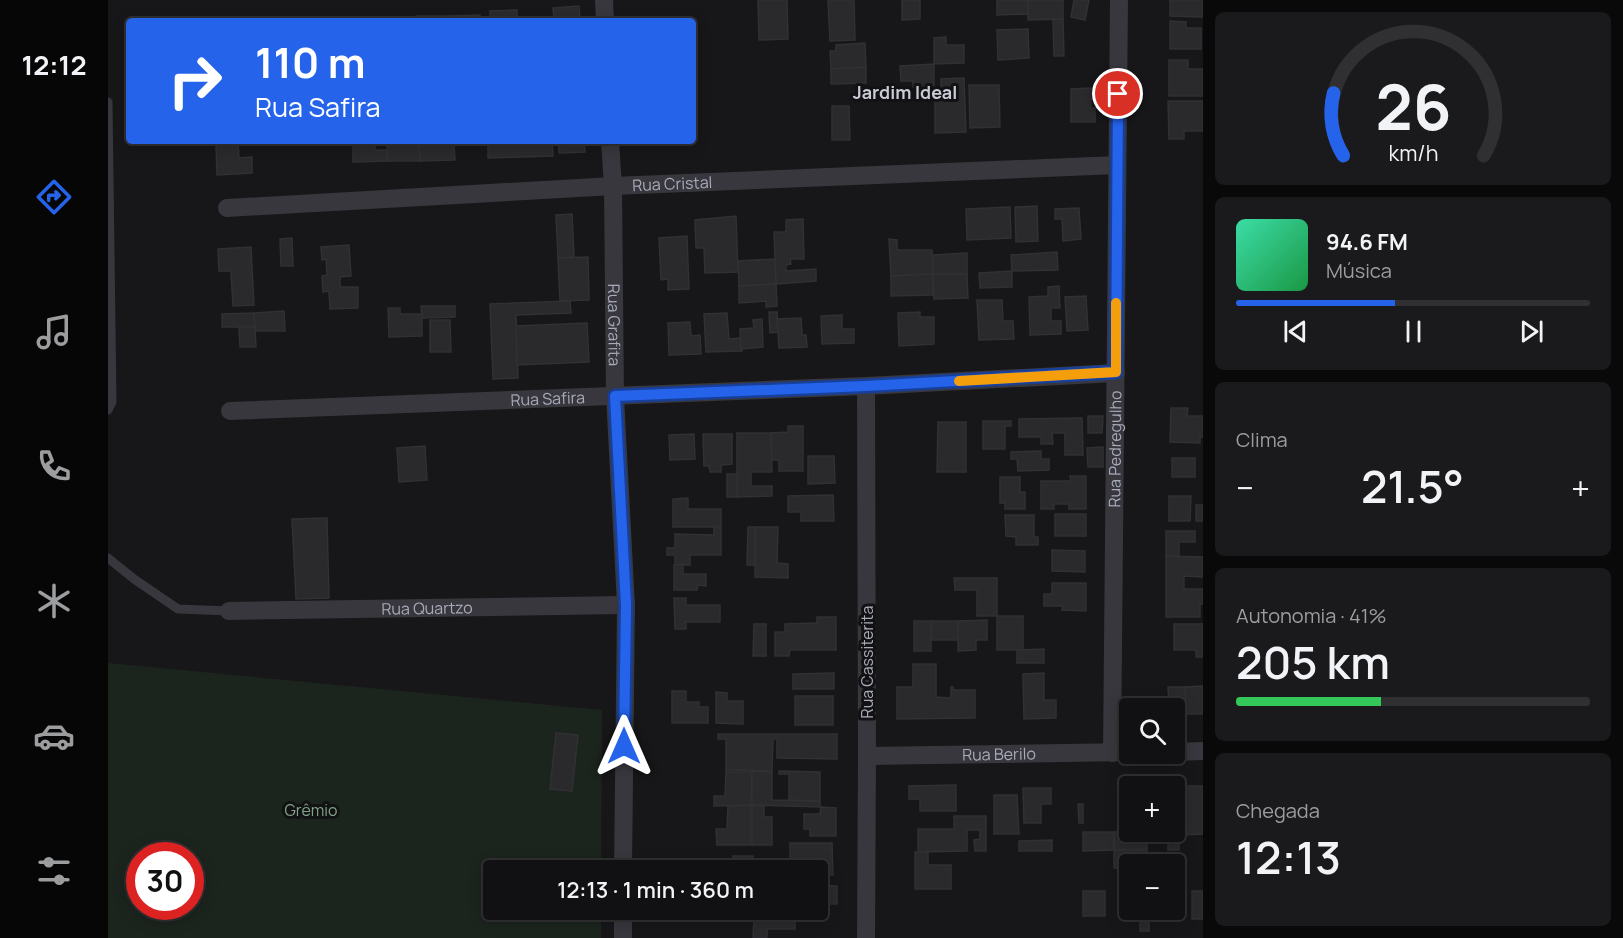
<!DOCTYPE html>
<html lang="pt">
<meta charset="utf-8">
<style>
:root{--surface:#111012;--page:#1a191b;--text:#f1f3f6;--muted:#9c9d9f;--line:#303032;--accent:#2563eb}
body{margin:0;font-family:Manrope,sans-serif;background:var(--page);color:var(--text);height:100vh;display:flex;flex-direction:column;font-size:22px;white-space:nowrap}
*{box-sizing:border-box;margin:0}
p{font-size:20px;color:var(--muted)}
.icon{flex:none;width:33px;height:33px;fill:none;stroke:currentColor;stroke-width:2;stroke-linecap:round;stroke-linejoin:round}
.map{position:relative;flex:1;overflow:hidden}
.side{display:flex;flex-direction:column;gap:12px;padding:12px;background:#09090a;width:420px}
.side>*{flex:none}
.guide{position:absolute;left:18px;top:18px;width:570px;height:126px;border-radius:6px;box-shadow:0 3px 15px #0003,0 0 0 2px var(--line);background:#2563eb;color:#fff;overflow:hidden}
.tools{position:absolute;left:1011px;top:698px;display:grid;gap:12px}
.tools a{display:grid;place-items:center;width:66px;height:66px;border-radius:6px;background:var(--surface);box-shadow:0 3px 15px #0003,0 0 0 2px var(--line);font-size:30px}
.speed{position:absolute;left:18px;top:842px;display:flex;gap:12px;font-size:30px;font-weight:700;text-align:center}
.speed>*{display:grid;place-content:center;width:78px;height:78px;border-radius:50%;background:var(--surface);box-shadow:0 3px 15px #0003,0 0 0 2px var(--line);line-height:1}
.speed .limit{border:9px solid #d22;background:#fff;color:#111}
.pin{position:absolute;display:grid;place-items:center;width:51px;height:51px;color:#fff;margin:-26px;border:3px solid #fff;border-radius:50%;box-shadow:0 2px 6px #0007}
.me{position:absolute;width:66px;margin:-33px;rotate:0deg;stroke-linejoin:round;filter:drop-shadow(0 0 4px #0008)}
.turn{display:flex;align-items:center;gap:21px;height:126px;padding:0 30px;font-size:27px}
.turn .icon{width:78px;height:78px;stroke-width:2.5}
.turn b{display:block;font-size:42px;line-height:51px}
.big{font-size:45px;font-weight:600;line-height:1.1}
.side .widget{flex:1;display:flex;flex-direction:column;justify-content:center;gap:9px;min-width:0;padding:0 21px;border-radius:9px;background:var(--page)}
.side .dial{align-items:center;gap:0}
.dial svg{height:156px;overflow:visible;fill:none;stroke:var(--line);stroke-width:7;stroke-linecap:round;text-anchor:middle}
.dial text{fill:var(--text);stroke:none}
.song{display:flex;align-items:center;gap:18px}
.cover{width:72px;height:72px;border-radius:9px;background:linear-gradient(135deg,hsl(160 70% 55%),hsl(140 70% 35%))}
.played{height:6px;border-radius:3px;background:linear-gradient(90deg,var(--accent) 45%,var(--line) 45%)}
.keys{display:flex;justify-content:space-around;direction:ltr}
.heat{display:flex;justify-content:space-between;align-items:center;font-size:33px;direction:ltr}
.charge{height:9px;border-radius:4px;background:linear-gradient(90deg,#34c759 41%,var(--line) 0)}
.trip{position:absolute;left:375px;top:860px;width:345px;height:60px;border-radius:6px;background:var(--surface);box-shadow:0 3px 15px #0003,0 0 0 2px var(--line);font-weight:600;line-height:60px;text-align:center}
main{display:flex;flex:1;min-height:0}
.dock{display:flex;flex-direction:column;width:108px;justify-content:space-around;align-items:center;background:#070607;color:var(--muted)}
.dock .icon{width:42px;height:42px}
.dock .on{color:var(--accent)}
.dock b{font-size:27px;color:var(--text)}
.map>svg:first-child{display:block}
</style>
<main>
<nav class="dock">
<b>12:12</b>
<svg class="icon on" aria-label="directions" viewBox="0 0 24 24"><path d="M12 3l9 9-9 9-9-9zM9 14v-3h6M13 9l2 2-2 2"/></svg>
<svg class="icon" aria-label="music" viewBox="0 0 24 24"><path d="M9 18V5l10-2v13"/><circle cx="6" cy="18" r="3"/><circle cx="16" cy="16" r="3"/></svg>
<svg class="icon" aria-label="phone" viewBox="0 0 24 24"><path d="M5 4h4l2 5-3 2q2 4 5 5l2-3 5 2v4C11 20 4 13 5 4z"/></svg>
<svg class="icon" aria-label="climate" viewBox="0 0 24 24"><path d="M12 3v18M4 7l16 10M4 17L20 7"/></svg>
<svg class="icon" aria-label="car" viewBox="0 0 24 24"><path d="M5 17H2v-5l4-1 3-4h7l3 4 3 1v5h-3M9 17h6M6 11h13"/><circle cx="7" cy="17" r="2"/><circle cx="17" cy="17" r="2"/></svg>
<svg class="icon" aria-label="filters" viewBox="0 0 24 24"><path d="M4 7h16M4 17h16"/><circle cx="9" cy="7" r="2"/><circle cx="15" cy="17" r="2"/></svg>
</nav>
<div class="map">
<svg width="1095" height="938" viewBox="0 0 1095 938">
<rect width="100%" height="100%" fill="#171618"/>
<path fill="#1c241e" fill-rule="evenodd" d="M0,663L494,710L493,870H386V909H493V938H0ZM32,855H82V906H32Z"/>
<g fill="#2a292c" stroke="#313034" stroke-width="1.5">
<path d="M650,0H679L680,39L651,40Z"/>
<path d="M720,0H746L747,40L722,41Z"/>
<path d="M794,0H812V19L794,20Z"/>
<path d="M889,0H920V14L889,15Z"/>
<path d="M920,0H955V19L920,20Z"/>
<path d="M966,0H981L977,20L963,17Z"/>
<path d="M1062,0H1095V17L1062,16Z"/>
<path d="M471,6L472,21H446L445,8Z"/>
<path d="M409,10V21H382V11Z"/>
<path d="M372,15V21H341V16Z"/>
<rect x="309" y="16" width="32" height="5"/>
<path d="M303,17V21H276V18Z"/>
<path d="M276,18V21H241V20Z"/>
<path d="M955,19L956,56H946L945,20Z"/>
<path d="M1062,21L1078,22V28H1093V49H1062Z"/>
<path d="M920,29L921,58L890,60L889,30Z"/>
<path d="M838,37V45H856V63L826,64V38Z"/>
<path d="M757,43L758,67L723,69L722,51H728V45Z"/>
<path d="M1061,60H1080V69H1095V96H1061Z"/>
<path d="M826,64V86L805,87V81H793L792,66Z"/>
<path d="M758,67V83L723,84V69Z"/>
<path d="M856,78L858,132L827,133V98L833,97V79Z"/>
<path d="M861,85H891L892,127L862,128Z"/>
<path d="M983,88V108H987V122H963V89Z"/>
<path d="M1060,101H1095V131H1076V139H1061Z"/>
<path d="M724,106H741L742,140H724Z"/>
<path d="M118,141H130L131,158L144,157V173L109,175L108,145H118Z"/>
<path d="M245,141H267V150H279V161L245,162Z"/>
<path d="M279,141H311L312,161H279Z"/>
<path d="M311,141H341L342,145H346L347,160L312,161Z"/>
<path d="M380,141H444L445,156L380,158Z"/>
<path d="M450,141H476L477,152L451,153Z"/>
<path d="M929,206L930,241L908,242L907,207Z"/>
<path d="M902,207L903,238L859,240L858,209Z"/>
<path d="M971,208L973,239L955,241L954,219H947V209Z"/>
<path d="M464,214L466,257L450,258L448,215Z"/>
<path d="M628,216L630,272L597,273L596,248H588L587,220Z"/>
<path d="M695,219L696,259H682L683,264L678,265V271L708,269V281L668,284L666,232H678V220Z"/>
<path d="M579,236L581,289L560,290V279L553,280L551,238Z"/>
<path d="M184,238L185,266H173L172,239Z"/>
<path d="M781,239L789,240V250H824L825,274L783,276Z"/>
<path d="M241,245L243,276L232,277V287H250V308L222,309L221,291L215,292L214,276L219,275L218,259L214,260L213,247Z"/>
<path d="M143,247L146,305L125,306L123,271H111L110,249Z"/>
<path d="M949,252L950,270L904,271L903,255Z"/>
<path d="M859,253V274H825V255Z"/>
<path d="M480,257L481,300L452,301L450,258Z"/>
<path d="M667,259L668,284L631,286L630,261Z"/>
<path d="M904,271V287L872,288L871,273Z"/>
<path d="M825,274V295L783,296V276Z"/>
<path d="M825,274H859L860,298L826,299Z"/>
<path d="M668,284L669,306L658,307V301L631,303V286Z"/>
<path d="M951,286L952,308H943V321H953V334L922,335L921,297L940,296V287Z"/>
<path d="M978,296L980,330L959,331L957,297Z"/>
<path d="M869,300H894L895,321H905L906,339L871,340Z"/>
<path d="M462,301L463,313L408,315L410,378L385,379L382,304Z"/>
<path d="M313,306H347V317L314,318Z"/>
<path d="M280,308H292V314H314V336L281,337Z"/>
<path d="M176,311L177,331H147L146,313Z"/>
<path d="M661,312H669L670,332L662,333Z"/>
<path d="M812,312V317H826V344L791,346L790,313Z"/>
<path d="M146,313L147,327H114V314Z"/>
<path d="M619,313L621,339L633,338L634,351L598,352L596,314Z"/>
<path d="M734,315V329H746V343L714,344L713,316Z"/>
<path d="M693,318L694,335H698L699,347L671,348L669,319Z"/>
<path d="M654,319L655,347L633,349L632,329L646,328L645,320Z"/>
<path d="M322,320H342L343,352H322Z"/>
<path d="M582,322L583,336L592,335L593,354L561,355L560,323Z"/>
<path d="M479,323L481,362L409,365L408,326Z"/>
<path d="M131,327H147L148,347H132Z"/>
<path d="M1063,408H1080L1079,416H1095V437H1092V443L1062,442Z"/>
<path d="M980,416H995L994,433H980Z"/>
<path d="M974,418L975,455H957V433H944L945,444H933V437H911V419Z"/>
<path d="M875,421H903V426H897V449H875Z"/>
<path d="M830,422H858V472H829Z"/>
<path d="M680,426H695V471H671V460H664L663,433L680,432Z"/>
<path d="M629,433H663L664,472H643V486H664V496L629,497Z"/>
<path d="M586,434L587,459L562,460L561,435Z"/>
<path d="M595,434H624V464L613,465V472H602L601,466H596Z"/>
<path d="M317,446L319,480L291,482L289,448Z"/>
<path d="M995,447V467H980L979,448Z"/>
<path d="M933,451V459H941V470L910,471L909,459H903V452Z"/>
<path d="M700,456H726L727,483L700,484Z"/>
<rect x="1064" y="458" width="23" height="19"/>
<rect x="619" y="474" width="10" height="23"/>
<path d="M962,476H978V509H961V504H946V509H933V481H963Z"/>
<path d="M892,477H912V492H917V509H897V503H892Z"/>
<path d="M725,495L726,521H693V512H680V496Z"/>
<path d="M1061,496H1083L1082,521H1061Z"/>
<path d="M580,498V509H613V527H565V499Z"/>
<rect x="1088" y="505" width="7" height="16"/>
<rect x="947" y="514" width="31" height="22"/>
<path d="M897,515H926V537H930V545H908V537L898,536Z"/>
<path d="M219,518L221,598L188,599L184,519Z"/>
<path d="M606,527H613V555H582V565H567V555H559V548H567V534L606,535Z"/>
<path d="M640,527H647V565H639Z"/>
<path d="M647,527H670L669,563L680,564V578L647,577Z"/>
<path d="M1058,531H1087V542H1071V556H1058Z"/>
<path d="M944,550L977,551V572L944,571Z"/>
<path d="M1058,556L1095,557V577L1076,576V589H1095V604H1092V617H1058Z"/>
<path d="M575,564V574H598V586L590,585L589,590H566V565Z"/>
<path d="M846,578H889V616H869V590H847Z"/>
<path d="M944,583H978V611L954,610L955,606H936V594H944Z"/>
<path d="M566,598H578V605H612V622H578V629H567Z"/>
<rect x="889" y="616" width="26" height="34"/>
<path d="M709,617H728V650H682L681,656H667V632H677V624L709,623Z"/>
<path d="M879,620V640H868V650L850,651V621Z"/>
<rect x="806" y="621" width="17" height="30"/>
<rect x="823" y="621" width="27" height="19"/>
<path d="M646,624H658V656H645Z"/>
<path d="M1066,624H1095V657H1088V650H1066Z"/>
<path d="M936,649V663H909V650Z"/>
<path d="M805,664H828V697L843,698V687H845V690H867V718L789,719V687H805Z"/>
<path d="M726,673V689H685V674Z"/>
<path d="M936,673V700H948V718L916,719L915,674Z"/>
<path d="M1095,686V714H1078L1077,687Z"/>
<path d="M1060,687H1077L1078,714H1066V708H1061Z"/>
<path d="M564,691H578V702H591V707H600V723H564Z"/>
<path d="M608,692L619,693V701H635V724L608,723Z"/>
<rect x="687" y="696" width="38" height="29"/>
<path d="M448,733L470,735L464,791L442,789Z"/>
<path d="M610,734H729V759L669,758V739H665L664,771L618,770V739H610Z"/>
<path d="M644,771L664,772V800L712,801V807L644,805Z"/>
<path d="M671,771L712,772V801L681,800V774H671Z"/>
<path d="M618,772H644L643,805L606,806V796H617Z"/>
<path d="M848,785V811H812V799H801V786Z"/>
<path d="M1066,786H1095V834L1075,835V802H1071V850H1060V831H1048H1066Z"/>
<path d="M915,788H943V804H933V823H916Z"/>
<path d="M886,795H909L911,834H886Z"/>
<path d="M970,804H975V823H971Z"/>
<path d="M643,805V845H609L608,829H619L620,806Z"/>
<path d="M644,805L656,806V817H664V845H644Z"/>
<path d="M713,807L728,808V836H702V829H696V814H712Z"/>
<path d="M846,816H878V851H867L866,840L872,839V830H859V851L810,852V829H846Z"/>
<path d="M1030,831H1039V849L1007,850L1006,832Z"/>
<path d="M975,832H1005L1006,850L975,851Z"/>
<path d="M944,840V851H911V841Z"/>
<path d="M682,843H724L725,875L710,874V870H690V865H682Z"/>
<path d="M1006,850H1039L1040,864H1022V866H1016V869L1006,868Z"/>
<path d="M807,852H820V865H843V889H807Z"/>
<rect x="625" y="856" width="20" height="14"/>
<path d="M1018,878H1022V909H1036V918L1041,917V931H1032V918H1012L1011,890H1018Z"/>
<path d="M710,885L729,886V904H710Z"/>
<rect x="975" y="891" width="22" height="25"/>
<rect x="1084" y="891" width="11" height="28"/>
<path d="M1072,892L1073,920H1053V909H1066V893Z"/>
<path d="M564,909H616V911Z"/>
<path d="M625,909H646V917L625,916Z"/>
<path d="M646,917L687,918V929H659V938H645Z"/>
</g>
<g fill="none" stroke-linecap="round" stroke-linejoin="round">
<g stroke="#37373d" stroke-width="9">
<path d="M0,102L4,402L0,410"/>
<path d="M0,558L26,579L70,609L121,611"/>
</g>
<g stroke="#37373d" stroke-width="18">
<path d="M496,0L497,21"/>
<path id="s1" d="M502,141L505,186L507,396L518,605L515,870"/>
<path id="s2" d="M119,208L505,186L1009,165"/>
<path id="s3" d="M122,411L758,386L1008,373"/>
<path id="s4" d="M121,611L518,605"/>
<path d="M1066,752L1095,751"/>
<path id="s5" d="M1004,753L1011,0"/>
<path id="s6" d="M759,756L1022,752"/>
<path d="M515,938V909"/>
<path d="M758,938L759,756L758,386"/>
</g>
</g>
<g fill="none" stroke-linecap="round" stroke-linejoin="round">
<defs>
<path id="route" d="M516,746L518,605L507,396L758,386L1008,372L1010,94"/>
</defs>
<use href="#route" stroke="#184099" stroke-width="15"/>
<use href="#route" stroke="#2563eb" stroke-width="10"/>
<path stroke="#f59e0b" stroke-width="10" d="M851,381L1008,372V303"/>
</g>
<g text-anchor="middle" stroke-width="6" stroke-linejoin="round" paint-order="stroke">
<g font-size="16" fill="#a8abb9" stroke="#121113">
<text dy="6" stroke="none"><textPath href="#s2" startOffset="446">Rua Cristal</textPath></text>
<text dy="6" stroke="none"><textPath href="#s1" startOffset="184">Rua Grafita</textPath></text>
<text dy="6" stroke="none"><textPath href="#s3" startOffset="318">Rua Safira</textPath></text>
<text dy="6" stroke="none"><textPath href="#s5" startOffset="304">Rua Pedregulho</textPath></text>
<text dy="6" stroke="none"><textPath href="#s4" startOffset="198">Rua Quartzo</textPath></text>
<text transform="translate(759 662) rotate(-90)" y="6">Rua Cassiterita</text>
<text dy="6" stroke="none"><textPath href="#s6" startOffset="132">Rua Berilo</textPath></text>
</g>
<g font-size="16" fill="#7fa487" stroke="#121113">
<text x="203" y="816">Grêmio</text>
</g>
<g font-size="18" font-weight="bold" fill="#c9cbd5" stroke="#121113">
<text x="797" y="99">Jardim Ideal</text>
</g>
</g>
</svg>
<div class="tools">
<a><svg class="icon" aria-label="search" viewBox="0 0 24 24"><circle cx="10" cy="10" r="6"/><path d="M15 15l6 6"/></svg></a>
<a>+</a>
<a>−</a>
</div>
<div class="speed"><div class="limit">30</div></div>
<div class="pin" style="left:1010px;top:94px;background:#d93025"><svg class="icon" aria-label="arrive" viewBox="0 0 24 24"><path d="M6 21V4h12l-3 4 3 4H6"/></svg></div>
<svg class="me" style="left:516px;top:746px" viewBox="-20 -20 40 40"><path d="M0-17L14 15 0 8-14 15z" fill="#2563eb" stroke="#fff" stroke-width="4"/></svg>
<div class="trip">12:13 · 1 min · 360 m</div>
<div class="guide">
<div class="turn"><svg class="icon" aria-label="right" viewBox="0 0 24 24"><path d="M7 20v-9h11M14 6l5 5-5 5"/></svg><div><b>110 m</b>Rua Safira</div></div>
</div>
</div>
<section class="side">
<div class="widget dial"><svg viewBox="0 0 100 80">
<path d="M14 69A42 42 0 1 1 86 69"/>
<path d="M14 69A42 42 0 0 1 9 37" stroke="#2563eb"/>
<text x="50" y="56" font-size="32" font-weight="700">26</text>
<text x="50" y="72" font-size="11">km/h</text>
</svg></div>
<div class="widget">
<div class="song"><i class="cover"></i><div><b>94.6 FM</b><p>Música</p></div></div>
<div class="played"></div>
<div class="keys"><svg class="icon" aria-label="previous" viewBox="0 0 24 24"><path d="M18 5L8 12l10 7zM5 5v14"/></svg><svg class="icon" aria-label="pause" viewBox="0 0 24 24"><path d="M8 5v14M16 5v14"/></svg><svg class="icon" aria-label="next" viewBox="0 0 24 24"><path d="M6 5l10 7-10 7zM19 5v14"/></svg></div>
</div>
<div class="widget"><p>Clima</p>
<div class="heat"><a>−</a><b class="big">21.5°</b><a>+</a></div>
</div>
<div class="widget"><p>Autonomia · 41%</p><b class="big">205 km</b><div class="charge"></div></div>
<div class="widget"><p>Chegada</p><b class="big">12:13</b></div>
</section>
</main>
